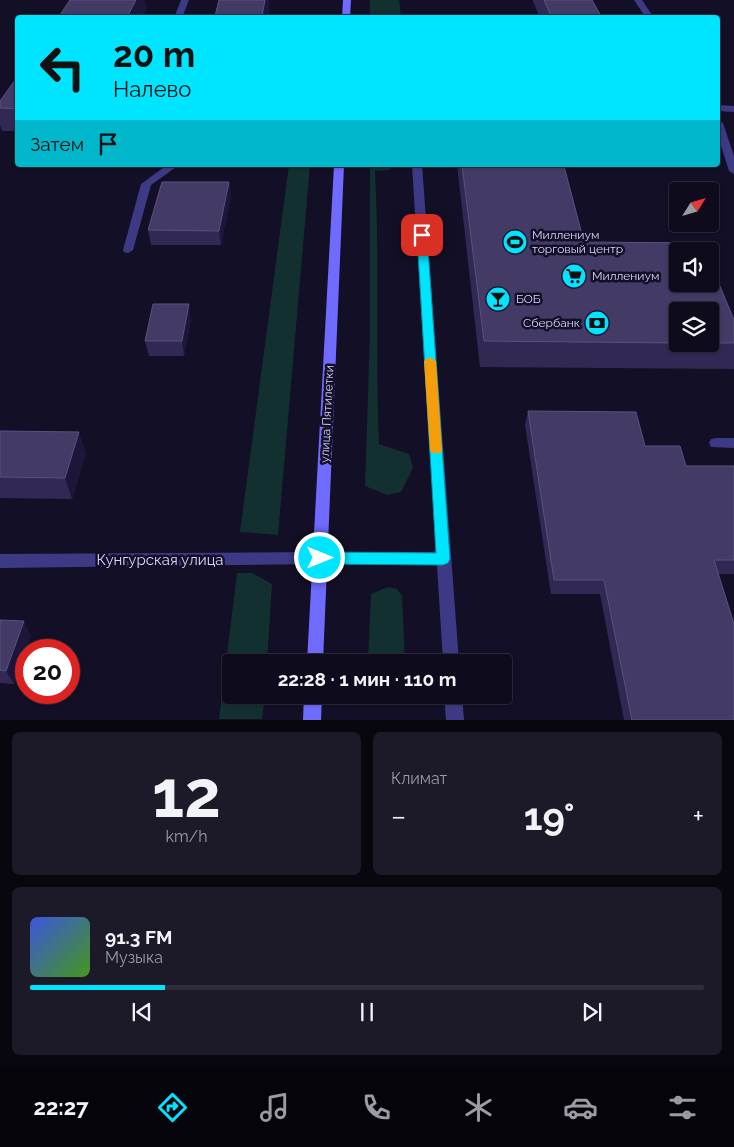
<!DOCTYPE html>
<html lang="ru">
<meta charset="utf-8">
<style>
:root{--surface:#0e0b1c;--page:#1c1929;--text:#f1f3f6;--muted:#9b9ba3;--line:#2e2b3b;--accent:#00e5ff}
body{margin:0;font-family:Raleway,sans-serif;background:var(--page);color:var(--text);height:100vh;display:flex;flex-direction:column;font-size:19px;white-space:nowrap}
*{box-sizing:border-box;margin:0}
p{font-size:16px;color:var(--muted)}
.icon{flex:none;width:28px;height:28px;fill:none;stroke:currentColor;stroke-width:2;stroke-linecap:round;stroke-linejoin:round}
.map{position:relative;height:720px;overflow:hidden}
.side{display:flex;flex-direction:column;gap:12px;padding:12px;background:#08060f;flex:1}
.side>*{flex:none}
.top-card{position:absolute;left:15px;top:15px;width:705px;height:152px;border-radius:5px;box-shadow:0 1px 4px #0004,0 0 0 1px var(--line);background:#00e5ff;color:#111;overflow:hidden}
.needle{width:32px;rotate:53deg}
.controls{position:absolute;left:669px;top:182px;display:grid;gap:10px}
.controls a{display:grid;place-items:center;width:50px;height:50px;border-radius:5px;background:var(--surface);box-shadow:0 1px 4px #0004,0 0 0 1px var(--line);font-size:25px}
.speed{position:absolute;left:15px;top:639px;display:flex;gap:10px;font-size:25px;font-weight:700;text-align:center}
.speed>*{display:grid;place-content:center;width:65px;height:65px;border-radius:50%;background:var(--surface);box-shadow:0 1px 4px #0004,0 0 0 1px var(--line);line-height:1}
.speed .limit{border:8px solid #d22;background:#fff;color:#111}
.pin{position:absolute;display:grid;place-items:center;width:42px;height:42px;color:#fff;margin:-21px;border-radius:10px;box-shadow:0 2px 8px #0006}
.me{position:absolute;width:55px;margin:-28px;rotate:90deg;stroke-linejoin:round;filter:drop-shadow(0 0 4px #0008)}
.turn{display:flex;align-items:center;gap:18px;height:105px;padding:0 15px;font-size:22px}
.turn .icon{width:65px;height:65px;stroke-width:2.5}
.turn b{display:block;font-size:35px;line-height:42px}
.then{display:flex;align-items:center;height:48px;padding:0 15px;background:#0003;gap:10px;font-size:19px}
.big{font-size:38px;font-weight:700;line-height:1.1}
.side .card{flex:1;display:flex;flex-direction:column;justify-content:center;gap:8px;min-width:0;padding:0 18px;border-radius:8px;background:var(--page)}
.side .dial{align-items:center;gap:0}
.dial b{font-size:65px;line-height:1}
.song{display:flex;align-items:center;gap:15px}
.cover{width:60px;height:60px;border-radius:8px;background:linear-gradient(135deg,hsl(230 70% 55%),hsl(100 70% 35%))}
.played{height:5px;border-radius:2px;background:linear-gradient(90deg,var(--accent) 20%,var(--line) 20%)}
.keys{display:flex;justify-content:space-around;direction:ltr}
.heat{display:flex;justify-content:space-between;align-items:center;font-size:28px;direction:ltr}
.side .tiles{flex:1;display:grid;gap:12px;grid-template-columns:1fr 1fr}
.card:last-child{grid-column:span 2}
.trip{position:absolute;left:222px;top:654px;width:290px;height:50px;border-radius:5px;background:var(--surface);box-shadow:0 1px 4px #0004,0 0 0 1px var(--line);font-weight:700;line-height:50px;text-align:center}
.tabs{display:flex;height:80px;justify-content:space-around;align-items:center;background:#06040b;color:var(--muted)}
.tabs .icon{width:35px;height:35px}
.tabs .current{color:var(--accent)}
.tabs b{font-size:22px;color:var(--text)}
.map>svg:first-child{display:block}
</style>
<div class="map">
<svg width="734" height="720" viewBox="0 0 734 720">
<rect width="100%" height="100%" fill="#130f26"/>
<g fill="#12302f">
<path d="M370,0H399L401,17H370Z"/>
<path d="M289,165H310L278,535L240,532Z"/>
<path d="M370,165H391L390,170L375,171C380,262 375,353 379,444L409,454L413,468L401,492L387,495L365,486L370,332Z"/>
<path d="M237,573H252L272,584L267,662H231V695H265L262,719H219Z"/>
<path d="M388,587L397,589L402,596L405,662L368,661L371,594Z"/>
</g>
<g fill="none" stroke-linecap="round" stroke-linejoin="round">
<g fill="#3d3a85" fill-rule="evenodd">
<path d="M181,0H189L182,18H174Z"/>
<path d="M718,105L734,106V112L718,111Z"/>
<path d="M167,165H179L151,185L133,250L128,253L124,252L123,250L141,184Z"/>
<path d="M412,165H422L459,662H443L437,565L320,564L315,563L312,558L315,553L320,552H436Z"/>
<path d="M716,438H734V448L711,447L709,443L711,439Z"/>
<path d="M444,695H462L464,720H446Z"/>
</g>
<g fill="#3d3a85" fill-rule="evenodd">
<path d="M634,0H642L654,18H646Z"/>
<path d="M718,120L723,123L734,156V174L729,171L718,136Z"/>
<path d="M320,552L325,553L328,558L325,563L320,564L0,568V554Z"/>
</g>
<g fill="#6f6bff" fill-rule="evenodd">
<path d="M343,0H351L350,18H342Z"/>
<path d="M334,165H344L323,662H307Z"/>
<path d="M304,695H322L321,720H303Z"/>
</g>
</g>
<g fill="#312854" fill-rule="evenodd">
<path d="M533,0H592L602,18H540L533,1Z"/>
<path d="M147,8L142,18H58Z"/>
<path d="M269,9L268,18H202L215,16Z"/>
<path d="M18,76V131H2L0,125V101Z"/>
<path d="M457,165H546L584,242L734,320V369L480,367ZM678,311H710V344H678Z"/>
<path d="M229,182L231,196L221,245H151L148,230Z"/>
<path d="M191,319L184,356H149L145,341Z"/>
<path d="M528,411L645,446L686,466H734V574H719L734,720H624L600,594H551L525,425Z"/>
<path d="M0,431L86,453L72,499L0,498Z"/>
<path d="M0,620L31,636L14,684L0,683Z"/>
</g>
<g fill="#1d163a">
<path d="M136,0H145L147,8L142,18H127Z"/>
<path d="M265,0H269V9L268,18H262Z"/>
<path d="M229,182L231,196L221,245L219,231Z"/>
<path d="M189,304L191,319L184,356L182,341Z"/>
<path d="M79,432L86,453L72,499L65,478Z"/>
<path d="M24,621L31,636L14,684L6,671Z"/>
</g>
<g fill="#433a66" stroke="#5a527e">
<path d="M70,0H136L127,17L102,16L101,18H58Z"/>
<path d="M219,0H265L262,16H238L237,18H202L203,16H215Z"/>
<path d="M544,0H592L602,18H552Z"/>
<path d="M18,76V109L0,108V101Z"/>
<path d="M462,165H546V166H564L584,242L702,243L705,251H678V284H710V262L734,320V343H710V311H678V343L484,341Z"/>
<path d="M162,182H229L219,231L148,230Z"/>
<path d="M153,304H189L182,341H145Z"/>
<path d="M528,411L636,412L645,446H680L686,466H734V560H714L734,624V720H632L604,580H554Z"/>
<path d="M0,431L79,432L65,478L0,477Z"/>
<path d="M0,620L24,621L6,671L0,670Z"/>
</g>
<path fill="#00e5ff" stroke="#0095a6" d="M422,232L427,235L450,559L448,563L443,565L320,564L315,562L313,558L315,554L320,552L436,553L417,235Z"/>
<path fill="#f59e0b" d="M430,357L436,361L442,450L441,453H432L430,450L424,361Z"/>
<defs>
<symbol id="stadium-disc" viewBox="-11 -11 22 22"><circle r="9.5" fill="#00e5ff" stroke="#130f26"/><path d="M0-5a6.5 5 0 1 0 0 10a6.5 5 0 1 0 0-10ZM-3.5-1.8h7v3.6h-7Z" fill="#111"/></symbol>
<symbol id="supermarket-disc" viewBox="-11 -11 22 22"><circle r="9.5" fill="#00e5ff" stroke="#130f26"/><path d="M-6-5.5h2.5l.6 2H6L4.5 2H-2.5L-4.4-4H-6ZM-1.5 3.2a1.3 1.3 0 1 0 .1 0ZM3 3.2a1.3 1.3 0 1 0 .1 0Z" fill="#111"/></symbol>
<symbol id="bar-disc" viewBox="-11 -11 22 22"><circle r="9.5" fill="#00e5ff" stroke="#130f26"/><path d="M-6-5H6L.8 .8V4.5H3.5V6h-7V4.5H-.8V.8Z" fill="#111"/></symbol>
<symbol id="bank-disc" viewBox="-11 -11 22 22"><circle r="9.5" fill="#00e5ff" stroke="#130f26"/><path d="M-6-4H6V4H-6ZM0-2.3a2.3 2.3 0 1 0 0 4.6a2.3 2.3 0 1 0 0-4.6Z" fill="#111"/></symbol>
</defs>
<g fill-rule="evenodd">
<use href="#stadium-disc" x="501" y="228" width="28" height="28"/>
<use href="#supermarket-disc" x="560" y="262" width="28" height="28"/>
<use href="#bar-disc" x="484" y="285" width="28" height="28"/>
<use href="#bank-disc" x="583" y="309" width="28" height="28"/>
</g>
<g text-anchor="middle" stroke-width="5" stroke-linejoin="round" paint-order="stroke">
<g font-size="12" fill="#d9d4ff" stroke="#130f26" text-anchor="start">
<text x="532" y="239">Миллениум<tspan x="532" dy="14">торговый центр</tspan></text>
<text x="592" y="280">Миллениум</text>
<text x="516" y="303">БОБ</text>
<text x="580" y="327" text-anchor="end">Сбербанк</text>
</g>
<g font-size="12" fill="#d9d4ff" stroke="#130f26">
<text transform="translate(327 414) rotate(-87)" y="4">улица Пятилетки</text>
</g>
<g font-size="15" fill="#d9d4ff" stroke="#130f26">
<text x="160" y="565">Кунгурская улица</text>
</g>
</g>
</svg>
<div class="controls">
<a><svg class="needle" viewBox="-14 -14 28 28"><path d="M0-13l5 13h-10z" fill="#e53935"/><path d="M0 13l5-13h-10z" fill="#9b9ba3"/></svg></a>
<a><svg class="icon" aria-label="sound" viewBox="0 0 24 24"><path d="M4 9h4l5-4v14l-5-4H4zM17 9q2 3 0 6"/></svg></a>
<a><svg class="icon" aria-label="layers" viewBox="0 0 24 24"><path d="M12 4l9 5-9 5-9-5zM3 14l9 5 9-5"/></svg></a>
</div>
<div class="speed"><div class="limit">20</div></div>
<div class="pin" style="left:422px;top:235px;background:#d93025"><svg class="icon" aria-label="arrive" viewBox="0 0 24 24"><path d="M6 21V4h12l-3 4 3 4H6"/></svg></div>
<svg class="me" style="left:320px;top:558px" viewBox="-20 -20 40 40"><circle r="17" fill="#00e5ff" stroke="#fff" stroke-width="3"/><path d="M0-11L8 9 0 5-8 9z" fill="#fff"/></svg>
<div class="trip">22:28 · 1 мин · 110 m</div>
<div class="top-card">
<div class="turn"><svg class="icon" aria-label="left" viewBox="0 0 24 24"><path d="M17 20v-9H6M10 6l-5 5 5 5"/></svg><div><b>20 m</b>Налево</div></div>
<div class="then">Затем<svg class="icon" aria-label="arrive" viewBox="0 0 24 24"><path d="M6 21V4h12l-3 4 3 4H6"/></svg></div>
</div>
</div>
<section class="side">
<div class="tiles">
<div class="card dial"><b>12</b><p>km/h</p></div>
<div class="card"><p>Климат</p>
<div class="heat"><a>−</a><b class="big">19°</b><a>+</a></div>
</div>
<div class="card">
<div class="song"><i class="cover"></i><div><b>91.3 FM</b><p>Музыка</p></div></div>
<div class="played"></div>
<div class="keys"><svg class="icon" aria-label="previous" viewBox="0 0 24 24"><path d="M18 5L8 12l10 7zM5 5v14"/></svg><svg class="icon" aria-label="pause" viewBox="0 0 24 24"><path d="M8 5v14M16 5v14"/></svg><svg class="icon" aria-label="next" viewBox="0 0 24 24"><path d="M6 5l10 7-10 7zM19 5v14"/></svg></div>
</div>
</div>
</section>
<nav class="tabs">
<b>22:27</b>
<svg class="icon current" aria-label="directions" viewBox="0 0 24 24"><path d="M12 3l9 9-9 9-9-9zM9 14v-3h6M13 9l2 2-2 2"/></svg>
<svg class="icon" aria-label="music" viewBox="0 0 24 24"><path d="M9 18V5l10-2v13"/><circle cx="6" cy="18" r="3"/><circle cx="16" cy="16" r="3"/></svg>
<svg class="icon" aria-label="phone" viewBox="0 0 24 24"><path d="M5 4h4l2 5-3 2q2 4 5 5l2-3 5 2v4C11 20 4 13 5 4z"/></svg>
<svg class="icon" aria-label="climate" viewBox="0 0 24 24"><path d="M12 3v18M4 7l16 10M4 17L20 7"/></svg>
<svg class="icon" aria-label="car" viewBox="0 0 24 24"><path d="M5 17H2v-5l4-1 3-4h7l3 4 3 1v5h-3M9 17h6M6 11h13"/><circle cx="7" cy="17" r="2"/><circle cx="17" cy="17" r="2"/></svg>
<svg class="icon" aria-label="filters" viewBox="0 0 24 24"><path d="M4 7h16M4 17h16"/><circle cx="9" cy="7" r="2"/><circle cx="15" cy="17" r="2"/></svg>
</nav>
